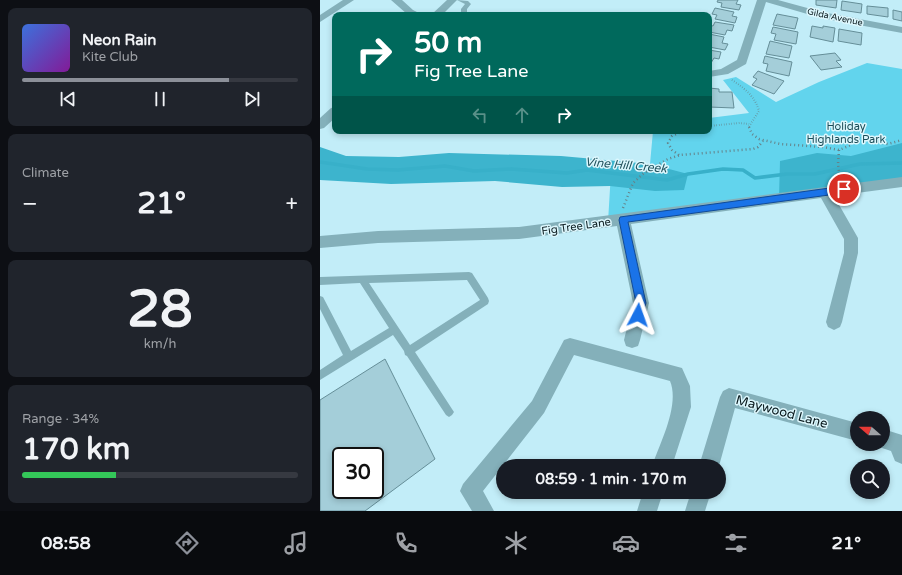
<!DOCTYPE html>
<meta charset="utf-8">
<style>
:root{--surface:#171b24;--page:#20242c;--text:#f1f3f6;--muted:#9ea1a6;--line:#363941;--accent:#8c9099}
body{margin:0;font-family:"Varela Round",sans-serif;background:var(--page);color:var(--text);height:100vh;display:flex;flex-direction:column;font-size:15px;white-space:nowrap}
*{box-sizing:border-box;margin:0}
p{font-size:13px;color:var(--muted)}
.icon{flex:none;width:22px;height:22px;fill:none;stroke:currentColor;stroke-width:2;stroke-linecap:round;stroke-linejoin:round}
.map{position:relative;flex:1;overflow:hidden}
.drawer{display:flex;flex-direction:column;gap:8px;padding:8px;background:#0d0f14;width:320px}
.drawer>*{flex:none}
.guide{position:absolute;left:12px;top:12px;width:380px;height:122px;border-radius:8px;box-shadow:0 2px 6px #0003;background:#00695c;color:#fff;overflow:hidden}
.needle{width:26px;rotate:290deg}
.buttons{position:absolute;left:530px;top:411px;display:grid;gap:8px}
.buttons a{display:grid;place-items:center;width:40px;height:40px;border-radius:50%;background:var(--surface);box-shadow:0 2px 6px #0003;font-size:20px}
.speed{position:absolute;left:12px;top:447px;display:flex;gap:8px;font-size:20px;font-weight:700;text-align:center}
.speed>*{display:grid;place-content:center;width:52px;height:52px;border-radius:50%;background:var(--surface);box-shadow:0 2px 6px #0003;line-height:1}
.speed .limit{border:2px solid #111;border-radius:6px;background:#fff;color:#111}
.pin{position:absolute;display:grid;place-items:center;width:34px;height:34px;color:#fff;margin:-17px;border:2px solid #fff;border-radius:50%;box-shadow:0 1px 4px #0007}
.me{position:absolute;width:44px;margin:-22px;rotate:4deg;stroke-linejoin:round;filter:drop-shadow(0 0 3px #0008)}
.turn{display:flex;align-items:center;gap:14px;height:84px;padding:0 16px;font-size:18px}
.turn .icon{width:52px;height:52px;stroke-width:2.5}
.turn b{display:block;font-size:28px;line-height:34px}
.lanes{display:flex;align-items:center;height:38px;padding:0 16px;background:#0003;justify-content:center;gap:20px;direction:ltr}
.lanes .off{opacity:.35}
.big{font-size:30px;font-weight:800;line-height:1.1}
.drawer .widget{flex:1;display:flex;flex-direction:column;justify-content:center;gap:6px;min-width:0;padding:0 14px;border-radius:8px;background:var(--page)}
.drawer .dial{align-items:center;gap:0}
.dial b{font-size:52px;line-height:1}
.song{display:flex;align-items:center;gap:12px}
.cover{width:48px;height:48px;border-radius:6px;background:linear-gradient(135deg,hsl(220 70% 55%),hsl(290 70% 35%))}
.played{height:4px;border-radius:2px;background:linear-gradient(90deg,var(--accent) 75%,var(--line) 75%)}
.keys{display:flex;justify-content:space-around;direction:ltr}
.heat{display:flex;justify-content:space-between;align-items:center;font-size:22px;direction:ltr}
.charge{height:6px;border-radius:3px;background:linear-gradient(90deg,#34c759 34%,var(--line) 0)}
.trip{position:absolute;left:176px;top:459px;width:230px;height:40px;border-radius:20px;background:var(--surface);box-shadow:0 2px 6px #0003;font-weight:800;line-height:40px;text-align:center}
.tab-bar{display:flex;height:64px;justify-content:space-around;align-items:center;background:#090b0e;color:var(--muted)}
.tab-bar .icon{width:28px;height:28px}
.tab-bar .selected{color:var(--accent)}
.tab-bar b{font-size:18px;color:var(--text)}
main{display:flex;flex:1;min-height:0}
.map>svg:first-child{display:block}
</style>
<main>
<section class="drawer">
<div class="widget">
<div class="song"><i class="cover"></i><div><b>Neon Rain</b><p>Kite Club</p></div></div>
<div class="played"></div>
<div class="keys"><svg class="icon" aria-label="previous" viewBox="0 0 24 24"><path d="M18 5L8 12l10 7zM5 5v14"/></svg><svg class="icon" aria-label="pause" viewBox="0 0 24 24"><path d="M8 5v14M16 5v14"/></svg><svg class="icon" aria-label="next" viewBox="0 0 24 24"><path d="M6 5l10 7-10 7zM19 5v14"/></svg></div>
</div>
<div class="widget"><p>Climate</p>
<div class="heat"><a>−</a><b class="big">21°</b><a>+</a></div>
</div>
<div class="widget dial"><b>28</b><p>km/h</p></div>
<div class="widget"><p>Range · 34%</p><b class="big">170 km</b><div class="charge"></div></div>
</section>
<div class="map">
<svg width="582" height="511" viewBox="0 0 582 511">
<rect width="100%" height="100%" fill="#c2edf8"/>
<path fill="#62d4ed" d="M547,63L582,69V182L288,222L291,172L333,174L330,164L333,131H389V118L429,113L403,80L416,77L456,102L499,82Z"/>
<g fill="#3db4cd">
<path d="M582,143V182L459,198L460,161L497,153L531,156Z"/>
<path d="M0,147L26,156L79,157L129,153L241,156L330,164L368,174L364,190L335,191L290,186L242,187L175,181L71,184L0,180Z"/>
</g>
<g fill="none" stroke-linecap="round" stroke-linejoin="round">
<path stroke="#38b0c9" stroke-width="3.5" d="M0,162L47,169L78,170L125,166L154,171L191,169L247,173L267,170L347,180L368,174L403,169L423,170L435,178L467,174H495L540,164L582,163"/>
</g>
<g fill="#a4ced9" stroke="#658e98" fill-rule="evenodd">
<path d="M398,0H418L416,4L421,5L419,10L401,7L402,3L397,2Z"/>
<path d="M496,0H517L516,8L496,5Z"/>
<path d="M522,1L542,4L541,13L521,10Z"/>
<path d="M547,6L568,8V17L547,14Z"/>
<path d="M395,8L414,12L412,16L417,17L415,23L395,19L397,15L392,14Z"/>
<path d="M573,10L582,12V21L573,19Z"/>
<path d="M457,14L478,18L475,29L453,25Z"/>
<path d="M395,22L414,25L412,31L407,30L405,35L389,32V25L393,26Z"/>
<path d="M492,26L503,28V26L515,28L513,42L490,37Z"/>
<path d="M453,27L478,32L476,44L454,40L456,34L451,33Z"/>
<path d="M519,29L542,33L541,45L518,41Z"/>
<path d="M389,34L404,37L402,43L408,44L405,50L389,47Z"/>
<path d="M450,41L472,46L469,58L446,54Z"/>
<path d="M389,50L401,52L399,59L394,58L391,63H389Z"/>
<path d="M515,53L521,60L516,61L522,67L501,70L490,56Z"/>
<path d="M445,56L472,62L469,76L446,71L448,64L443,63Z"/>
<path d="M438,71L464,81L454,94L432,85L437,79L433,77Z"/>
<path d="M389,88L399,89V92H412L414,108L389,107Z"/>
<path d="M65,359L115,459L45,511H0V400ZM21,456H55V490H21Z"/>
</g>
<g fill="none" stroke-linecap="round" stroke-linejoin="round">
<g stroke="#658289" stroke-width="2" stroke-dasharray="0.5 2" stroke-linecap="butt">
<path d="M412,80C424,88 435,96 439,111L428,128"/>
<path d="M389,126L420,123L429,124"/>
</g>
<g stroke="#658289" stroke-width="2.5" stroke-dasharray="1 3" stroke-linecap="butt">
<path d="M429,127L432,134L439,139L460,144L503,147L519,150L531,145L534,137L568,144L582,140"/>
<path d="M519,150L518,164L520,180"/>
<path d="M359,155L352,150L348,143L352,136L363,131"/>
<path d="M303,208L313,183L324,173L348,159L360,155L433,149L438,147L443,141"/>
</g>
<g fill="#84b0ba" fill-rule="evenodd">
<path d="M137,0L148,1L151,4L147,9V15H141V9L145,4Z"/>
<path d="M149,272L152,273L168,298L169,301L168,304L95,352L132,409L134,412L132,415L129,417L126,415L87,356L85,355L84,351L73,335L0,380V370L23,355L0,309V296L3,297L31,351L69,328L40,283L0,285V277ZM147,280L160,300L90,345L49,283Z"/>
</g>
<g fill="#84b0ba" fill-rule="evenodd">
<path d="M23,0H34L0,22V15Z"/>
<path d="M71,0H82L93,10L103,15L87,14Z"/>
<path d="M127,0H137L122,15H111Z"/>
<path d="M437,0H458L502,12L582,27V33L501,18L446,2L426,64L408,74L389,77V71L401,69L417,60Z"/>
<path d="M15,107V118L4,128L0,129V118L11,108Z"/>
<path d="M582,177V187L514,196L538,238V253L522,322L520,327L514,330L508,327L506,322L524,253V239L501,198L311,224L329,303L320,340L318,346L312,348L306,346L304,340L313,303L297,226L199,239L58,243L0,248V236L58,231L199,227Z"/>
<path d="M250,338L362,368L370,386L371,407L352,466H332C340,443 360,405 350,381L254,355L224,413L163,491L174,511H152L140,491L143,484L212,401L244,340Z"/>
<path d="M409,388L537,423V441L415,408L399,466H379L400,397L403,391Z"/>
<path d="M563,429L582,435V464L575,461L571,451L556,446V444H563Z"/>
<path d="M323,492H343L337,511H317Z"/>
<path d="M371,492H391L385,511H365Z"/>
</g>
</g>
<path fill="#1a73e8" stroke="#114b97" d="M524,186L528,189L524,193L308,222L326,303L322,319L318,320L315,319L313,315L316,303L299,220L300,217Z"/>
<g text-anchor="middle" stroke-width="3" stroke-linejoin="round" paint-order="stroke">
<g font-size="9" fill="#09191d" stroke="#ddf7fd">
<text transform="translate(515 17) rotate(12)" y="3">Gilda Avenue</text>
</g>
<g font-size="11" fill="#1b4d58" stroke="#ddf7fd">
<text x="526" y="130">Holiday<tspan x="526" dy="13">Highlands Park</tspan></text>
</g>
<g font-size="11" fill="#09191d" stroke="#ddf7fd">
<text transform="translate(256 226) rotate(-8)" y="4">Fig Tree Lane</text>
</g>
<g font-size="12" font-style="italic" fill="#245560" stroke="#ddf7fd">
<text transform="translate(306 165) rotate(5)" y="4">Vine Hill Creek</text>
</g>
<g font-size="13" fill="#09191d" stroke="#ddf7fd">
<text transform="translate(462 411) rotate(15)" y="5">Maywood Lane</text>
</g>
</g>
</svg>
<div class="buttons">
<a><svg class="needle" viewBox="-14 -14 28 28"><path d="M0-13l5 13h-10z" fill="#e53935"/><path d="M0 13l5-13h-10z" fill="#9ea1a6"/></svg></a>
<a><svg class="icon" aria-label="search" viewBox="0 0 24 24"><circle cx="10" cy="10" r="6"/><path d="M15 15l6 6"/></svg></a>
</div>
<div class="speed"><div class="limit">30</div></div>
<div class="pin" style="left:524px;top:189px;background:#d93025"><svg class="icon" aria-label="arrive" viewBox="0 0 24 24"><path d="M6 21V4h12l-3 4 3 4H6"/></svg></div>
<svg class="me" style="left:318px;top:315px" viewBox="-20 -20 40 40"><path d="M0-17L14 15 0 8-14 15z" fill="#1a73e8" stroke="#fff" stroke-width="4"/></svg>
<div class="trip">08:59 · 1 min · 170 m</div>
<div class="guide">
<div class="turn"><svg class="icon" aria-label="right" viewBox="0 0 24 24"><path d="M7 20v-9h11M14 6l5 5-5 5"/></svg><div><b>50 m</b>Fig Tree Lane</div></div>
<div class="lanes"><svg class="icon off" aria-label="left" viewBox="0 0 24 24"><path d="M17 20v-9H6M10 6l-5 5 5 5"/></svg><svg class="icon off" aria-label="ahead" viewBox="0 0 24 24"><path d="M12 20V5M6 11l6-6 6 6"/></svg><svg class="icon" aria-label="right" viewBox="0 0 24 24"><path d="M7 20v-9h11M14 6l5 5-5 5"/></svg></div>
</div>
</div>
</main>
<nav class="tab-bar">
<b>08:58</b>
<svg class="icon selected" aria-label="directions" viewBox="0 0 24 24"><path d="M12 3l9 9-9 9-9-9zM9 14v-3h6M13 9l2 2-2 2"/></svg>
<svg class="icon" aria-label="music" viewBox="0 0 24 24"><path d="M9 18V5l10-2v13"/><circle cx="6" cy="18" r="3"/><circle cx="16" cy="16" r="3"/></svg>
<svg class="icon" aria-label="phone" viewBox="0 0 24 24"><path d="M5 4h4l2 5-3 2q2 4 5 5l2-3 5 2v4C11 20 4 13 5 4z"/></svg>
<svg class="icon" aria-label="climate" viewBox="0 0 24 24"><path d="M12 3v18M4 7l16 10M4 17L20 7"/></svg>
<svg class="icon" aria-label="car" viewBox="0 0 24 24"><path d="M5 17H2v-5l4-1 3-4h7l3 4 3 1v5h-3M9 17h6M6 11h13"/><circle cx="7" cy="17" r="2"/><circle cx="17" cy="17" r="2"/></svg>
<svg class="icon" aria-label="filters" viewBox="0 0 24 24"><path d="M4 7h16M4 17h16"/><circle cx="9" cy="7" r="2"/><circle cx="15" cy="17" r="2"/></svg>
<b>21°</b>
</nav>
